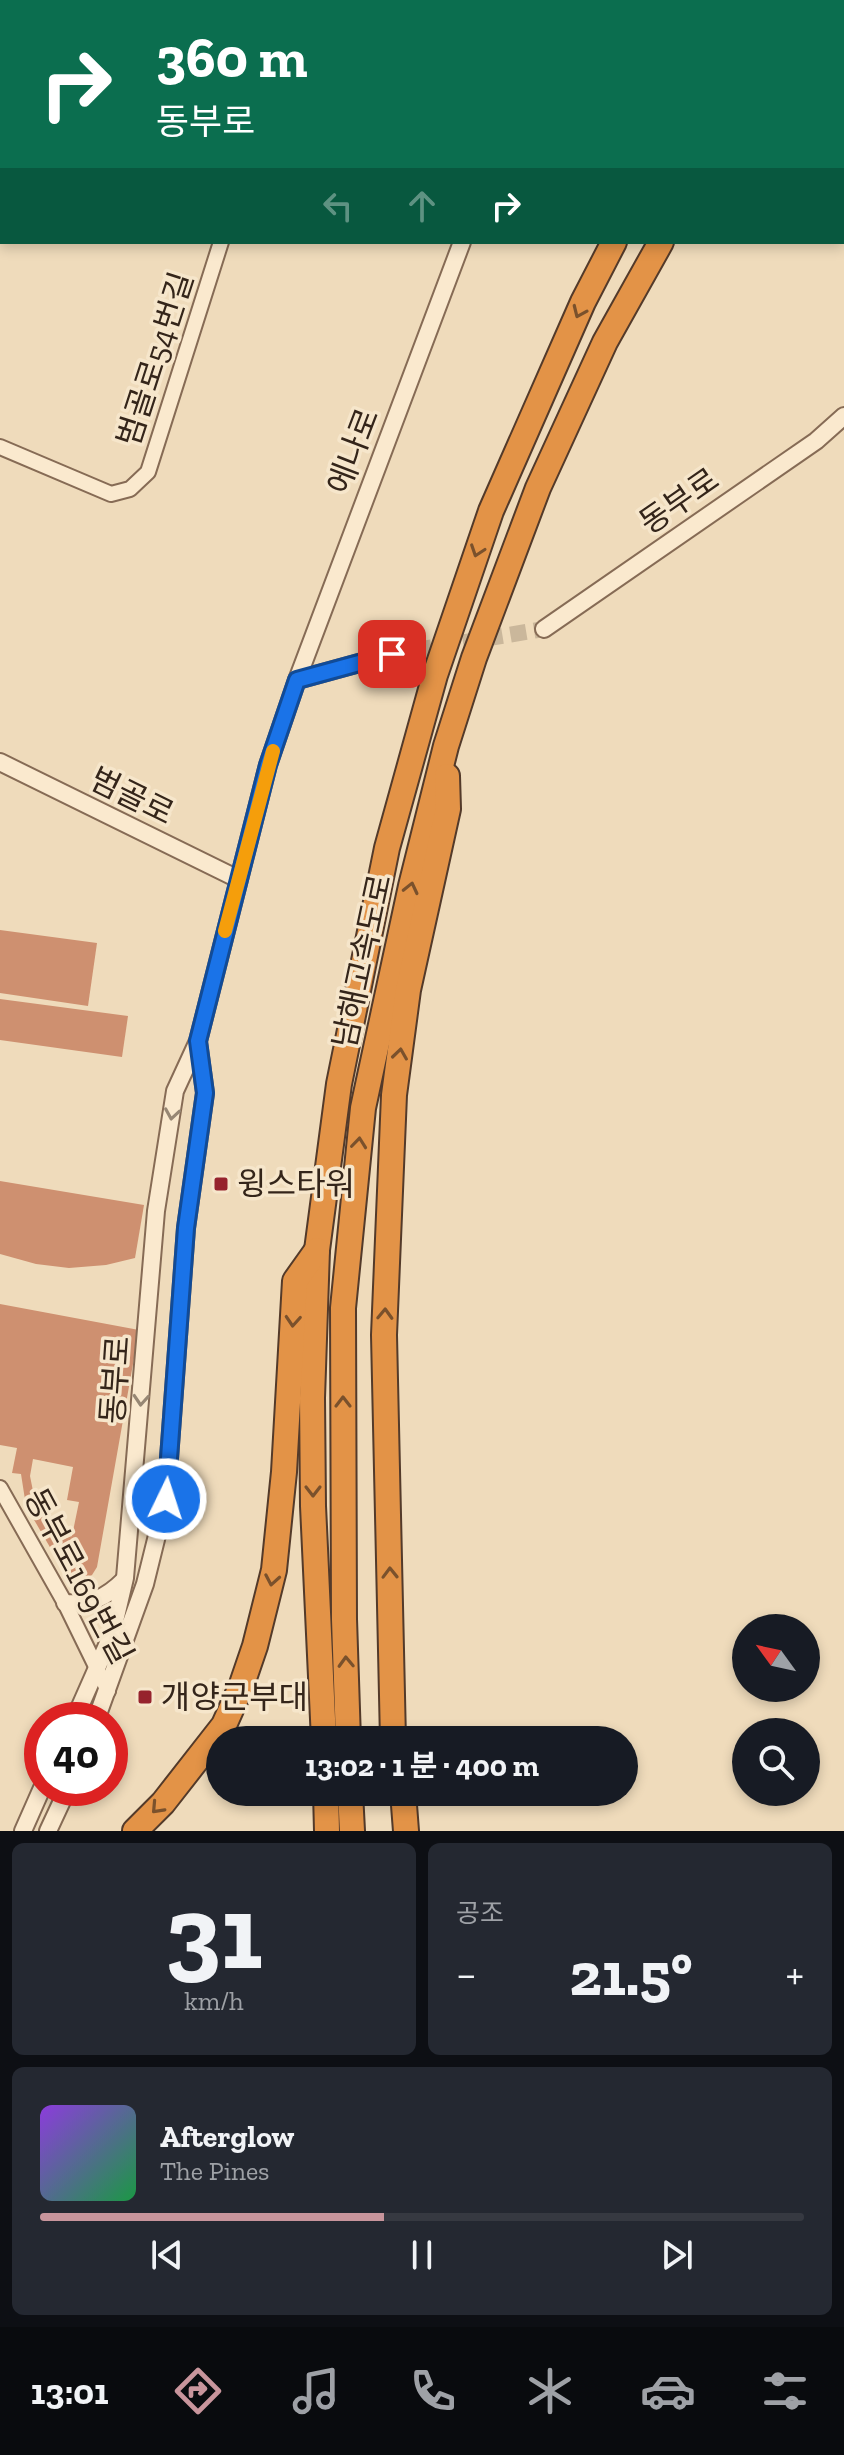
<!DOCTYPE html>
<html lang="ko">
<meta charset="utf-8">
<style>
:root{--surface:#171b24;--page:#242831;--text:#f1f3f6;--muted:#9ea1a6;--line:#363941;--accent:#c8959c}
body{margin:0;font-family:"Zilla Slab","Noto Sans KR",serif;background:var(--page);color:var(--text);height:100vh;display:flex;flex-direction:column;font-size:30px;white-space:nowrap}
*{box-sizing:border-box;margin:0}
p{font-size:26px;color:var(--muted)}
.icon{flex:none;width:44px;height:44px;fill:none;stroke:currentColor;stroke-width:2;stroke-linecap:round;stroke-linejoin:round}
.map{position:relative;height:1831px;overflow:hidden}
.drawer{display:flex;flex-direction:column;gap:12px;padding:12px;background:#0d0f14;flex:1}
.drawer>*{flex:none}
.top-card{position:absolute;left:0px;top:0px;width:844px;height:244px;box-shadow:0 4px 12px #0003;background:#0b6e4f;color:#fff;overflow:hidden}
.needle{width:52px;rotate:303deg}
.tools{position:absolute;left:732px;top:1614px;display:grid;gap:16px}
.tools a{display:grid;place-items:center;width:88px;height:88px;border-radius:50%;background:var(--surface);box-shadow:0 4px 12px #0003;font-size:40px}
.speed{position:absolute;left:24px;top:1702px;display:flex;gap:16px;font-size:40px;font-weight:700;text-align:center}
.speed>*{display:grid;place-content:center;width:104px;height:104px;border-radius:50%;background:var(--surface);box-shadow:0 4px 12px #0003;line-height:1}
.speed .limit{border:12px solid #d22;background:#fff;color:#111}
.pin{position:absolute;display:grid;place-items:center;width:68px;height:68px;color:#fff;margin:-34px;border-radius:16px;box-shadow:0 4px 12px #0006}
.me{position:absolute;width:88px;margin:-44px;rotate:4deg;stroke-linejoin:round;filter:drop-shadow(0 0 6px #0008)}
.turn{display:flex;align-items:center;gap:28px;height:168px;padding:0 24px;font-size:36px}
.turn .icon{width:104px;height:104px;stroke-width:2.5}
.turn b{display:block;font-size:56px;line-height:68px}
.lanes{display:flex;align-items:center;height:76px;padding:0 24px;background:#0003;justify-content:center;gap:40px;direction:ltr}
.lanes .off{opacity:.35}
.big{font-size:60px;font-weight:700;line-height:1.1}
.drawer .tile{flex:1;display:flex;flex-direction:column;justify-content:center;gap:12px;min-width:0;padding:0 28px;border-radius:12px;background:var(--page)}
.drawer .dial{align-items:center;gap:0}
.dial b{font-size:104px;line-height:1}
.song{display:flex;align-items:center;gap:24px}
.cover{width:96px;height:96px;border-radius:12px;background:linear-gradient(135deg,hsl(270 70% 55%),hsl(140 70% 35%))}
.played{height:8px;border-radius:4px;background:linear-gradient(90deg,var(--accent) 45%,var(--line) 45%)}
.keys{display:flex;justify-content:space-around;direction:ltr}
.heat{display:flex;justify-content:space-between;align-items:center;font-size:44px;direction:ltr}
.drawer .tiles{flex:1;display:grid;gap:12px;grid-template-columns:1fr 1fr}
.tile:last-child{grid-column:span 2}
.trip{position:absolute;left:206px;top:1726px;width:432px;height:80px;border-radius:40px;background:var(--surface);box-shadow:0 4px 12px #0003;font-weight:700;line-height:80px;text-align:center}
.tab-bar{display:flex;height:128px;justify-content:space-around;align-items:center;background:#090b0e;color:var(--muted)}
.tab-bar .icon{width:56px;height:56px}
.tab-bar .on{color:var(--accent)}
.tab-bar b{font-size:36px;color:var(--text)}
.map>svg:first-child{display:block}
</style>
<div class="map">
<svg width="844" height="1831" viewBox="0 0 844 1831">
<rect width="100%" height="100%" fill="#efdbbb"/>
<g fill="#ce9070" fill-rule="evenodd">
<path d="M0,930L97,943L88,1006L0,993Z"/>
<path d="M0,999L128,1016L122,1057L0,1040Z"/>
<path d="M0,1181L144,1205L135,1258L106,1265L69,1268L36,1264L0,1254Z"/>
<path d="M0,1304L139,1330L97,1567L92,1575L83,1580L72,1578L65,1573L26,1506L21,1474L12,1473L17,1448L0,1445ZM33,1459L73,1467L67,1500L79,1502L72,1536L64,1539L58,1536L36,1506L30,1476Z"/>
</g>
<g fill="none" stroke-linecap="round" stroke-linejoin="round">
<path stroke="#cab79b" stroke-width="16" stroke-dasharray="16 8" stroke-linecap="butt" d="M392,654L544,629"/>
<defs>
<g id="minor">
<path d="M51,0L52,2"/>
<path d="M529,0L533,2"/>
<path d="M0,447L111,494L130,489L148,472L221,242"/>
<path d="M0,1488L65,1603L108,1691"/>
</g>
<g id="tertiary">
<path d="M584,2L586,0"/>
<path d="M544,629L816,441L844,416"/>
<path d="M297,680L392,654"/>
<path d="M0,762L238,879"/>
<path d="M65,1603C90,1605 106,1598 124,1580"/>
<path d="M74,1720L112,1634L125,1578L156,1211L175,1091L198,1041L268,765L297,680L462,242"/>
<path d="M96,1720L145,1584L166,1499L186,1228L205,1093L198,1042"/>
<path d="M23,1831L42,1788"/>
<path d="M48,1831L68,1788"/>
</g>
<g id="motorway">
<path d="M737,2L738,0"/>
<path d="M787,2L788,0"/>
<path d="M324,1740L313,1506L312,1398L317,1250L339,1084L387,848L435,675L491,511L583,302L614,242"/>
<path d="M348,1740L344,1619L343,1308L363,1108L411,886L446,746L474,658L538,488L605,342L661,242"/>
<path d="M393,1740L384,1335L394,1095L408,990L448,809L447,776"/>
<path d="M326,1792L327,1831"/>
<path d="M350,1792L352,1831"/>
<path d="M403,1792L406,1831"/>
<path d="M135,1831L163,1803L224,1725L241,1687L255,1646L274,1570L284,1472L295,1281L317,1250"/>
</g>
</defs>
<use href="#minor" stroke="#866b55" stroke-width="18"/>
<use href="#tertiary" stroke="#866b55" stroke-width="20"/>
<use href="#motorway" stroke="#533a2a" stroke-width="28"/>
<use href="#minor" stroke="#fae9ce" stroke-width="14"/>
<use href="#tertiary" stroke="#fae9ce" stroke-width="16"/>
<use href="#motorway" stroke="#e39347" stroke-width="24"/>
</g>
<defs><path id="oneway-chevron" d="M-2-3.5L2.5 0L-2 3.5" fill="none" stroke-width="1.6" stroke-linecap="round" stroke-linejoin="round" transform="scale(2)"/></defs>
<g stroke="#7a512c">
<use href="#oneway-chevron" transform="translate(579 312) rotate(114)"/>
<use href="#oneway-chevron" transform="translate(477 551) rotate(109)"/>
<use href="#oneway-chevron" transform="translate(411 888) rotate(-77)"/>
<use href="#oneway-chevron" transform="translate(400 1054) rotate(-82)"/>
<use href="#oneway-chevron" transform="translate(359 1143) rotate(-84)"/>
<use href="#oneway-chevron" transform="translate(385 1314) rotate(-88)"/>
<use href="#oneway-chevron" transform="translate(293 1321) rotate(94)"/>
<use href="#oneway-chevron" transform="translate(343 1402) rotate(-90)"/>
<use href="#oneway-chevron" transform="translate(313 1491) rotate(90)"/>
<use href="#oneway-chevron" transform="translate(390 1573) rotate(-91)"/>
<use href="#oneway-chevron" transform="translate(272 1580) rotate(100)"/>
<use href="#oneway-chevron" transform="translate(346 1662) rotate(-92)"/>
<use href="#oneway-chevron" transform="translate(157 1808) rotate(133)"/>
</g>
<g stroke="#978774">
<use href="#oneway-chevron" transform="translate(172 1114) rotate(99)"/>
<use href="#oneway-chevron" transform="translate(141 1400) rotate(94)"/>
</g>
<g fill="none" stroke-linecap="round" stroke-linejoin="round">
<defs>
<path id="route" d="M166,1499L186,1228L205,1093L198,1041L268,765L297,680L392,654"/>
</defs>
<use href="#route" stroke="#114b97" stroke-width="20"/>
<use href="#route" stroke="#1a73e8" stroke-width="14"/>
<path stroke="#f59e0b" stroke-width="14" d="M225,931L273,751"/>
</g>
<g fill="#96232d" stroke="#f6e6cb" stroke-width="3">
<rect x="213" y="1176" width="16" height="16" rx="4"/>
<rect x="137" y="1689" width="16" height="16" rx="4"/>
</g>
<g text-anchor="middle" stroke-width="7" stroke-linejoin="round" paint-order="stroke">
<g font-size="32" fill="#34251a" stroke="#f6e6cb">
<text transform="translate(155 359) rotate(-72)" y="11">범골로54번길</text>
<text transform="translate(353 451) rotate(-69)" y="11">에나로</text>
<text transform="translate(679 501) rotate(-35)" y="11">동부로</text>
<text transform="translate(132 796) rotate(26)" y="11">범골로</text>
<text transform="translate(362 961) rotate(-78)" y="11">남해고속도로</text>
<text transform="translate(115 1380) rotate(-86)" y="11">동부로</text>
<text transform="translate(79 1576) rotate(62)" y="11">동부로169번길</text>
</g>
<g font-size="32" fill="#34251a" stroke="#f6e6cb" text-anchor="start">
<text x="237" y="1195">윙스타워</text>
<text x="161" y="1708">개양군부대</text>
</g>
</g>
</svg>
<div class="tools">
<a><svg class="needle" viewBox="-14 -14 28 28"><path d="M0-13l5 13h-10z" fill="#e53935"/><path d="M0 13l5-13h-10z" fill="#9ea1a6"/></svg></a>
<a><svg class="icon" aria-label="search" viewBox="0 0 24 24"><circle cx="10" cy="10" r="6"/><path d="M15 15l6 6"/></svg></a>
</div>
<div class="speed"><div class="limit">40</div></div>
<div class="pin" style="left:392px;top:654px;background:#d93025"><svg class="icon" aria-label="arrive" viewBox="0 0 24 24"><path d="M6 21V4h12l-3 4 3 4H6"/></svg></div>
<svg class="me" style="left:166px;top:1499px" viewBox="-20 -20 40 40"><circle r="17" fill="#1a73e8" stroke="#fff" stroke-width="3"/><path d="M0-11L8 9 0 5-8 9z" fill="#fff"/></svg>
<div class="trip">13:02 · 1 분 · 400 m</div>
<div class="top-card">
<div class="turn"><svg class="icon" aria-label="right" viewBox="0 0 24 24"><path d="M7 20v-9h11M14 6l5 5-5 5"/></svg><div><b>360 m</b>동부로</div></div>
<div class="lanes"><svg class="icon off" aria-label="left" viewBox="0 0 24 24"><path d="M17 20v-9H6M10 6l-5 5 5 5"/></svg><svg class="icon off" aria-label="ahead" viewBox="0 0 24 24"><path d="M12 20V5M6 11l6-6 6 6"/></svg><svg class="icon" aria-label="right" viewBox="0 0 24 24"><path d="M7 20v-9h11M14 6l5 5-5 5"/></svg></div>
</div>
</div>
<section class="drawer">
<div class="tiles">
<div class="tile dial"><b>31</b><p>km/h</p></div>
<div class="tile"><p>공조</p>
<div class="heat"><a>−</a><b class="big">21.5°</b><a>+</a></div>
</div>
<div class="tile">
<div class="song"><i class="cover"></i><div><b>Afterglow</b><p>The Pines</p></div></div>
<div class="played"></div>
<div class="keys"><svg class="icon" aria-label="previous" viewBox="0 0 24 24"><path d="M18 5L8 12l10 7zM5 5v14"/></svg><svg class="icon" aria-label="pause" viewBox="0 0 24 24"><path d="M8 5v14M16 5v14"/></svg><svg class="icon" aria-label="next" viewBox="0 0 24 24"><path d="M6 5l10 7-10 7zM19 5v14"/></svg></div>
</div>
</div>
</section>
<nav class="tab-bar">
<b>13:01</b>
<svg class="icon on" aria-label="directions" viewBox="0 0 24 24"><path d="M12 3l9 9-9 9-9-9zM9 14v-3h6M13 9l2 2-2 2"/></svg>
<svg class="icon" aria-label="music" viewBox="0 0 24 24"><path d="M9 18V5l10-2v13"/><circle cx="6" cy="18" r="3"/><circle cx="16" cy="16" r="3"/></svg>
<svg class="icon" aria-label="phone" viewBox="0 0 24 24"><path d="M5 4h4l2 5-3 2q2 4 5 5l2-3 5 2v4C11 20 4 13 5 4z"/></svg>
<svg class="icon" aria-label="climate" viewBox="0 0 24 24"><path d="M12 3v18M4 7l16 10M4 17L20 7"/></svg>
<svg class="icon" aria-label="car" viewBox="0 0 24 24"><path d="M5 17H2v-5l4-1 3-4h7l3 4 3 1v5h-3M9 17h6M6 11h13"/><circle cx="7" cy="17" r="2"/><circle cx="17" cy="17" r="2"/></svg>
<svg class="icon" aria-label="filters" viewBox="0 0 24 24"><path d="M4 7h16M4 17h16"/><circle cx="9" cy="7" r="2"/><circle cx="15" cy="17" r="2"/></svg>
</nav>
